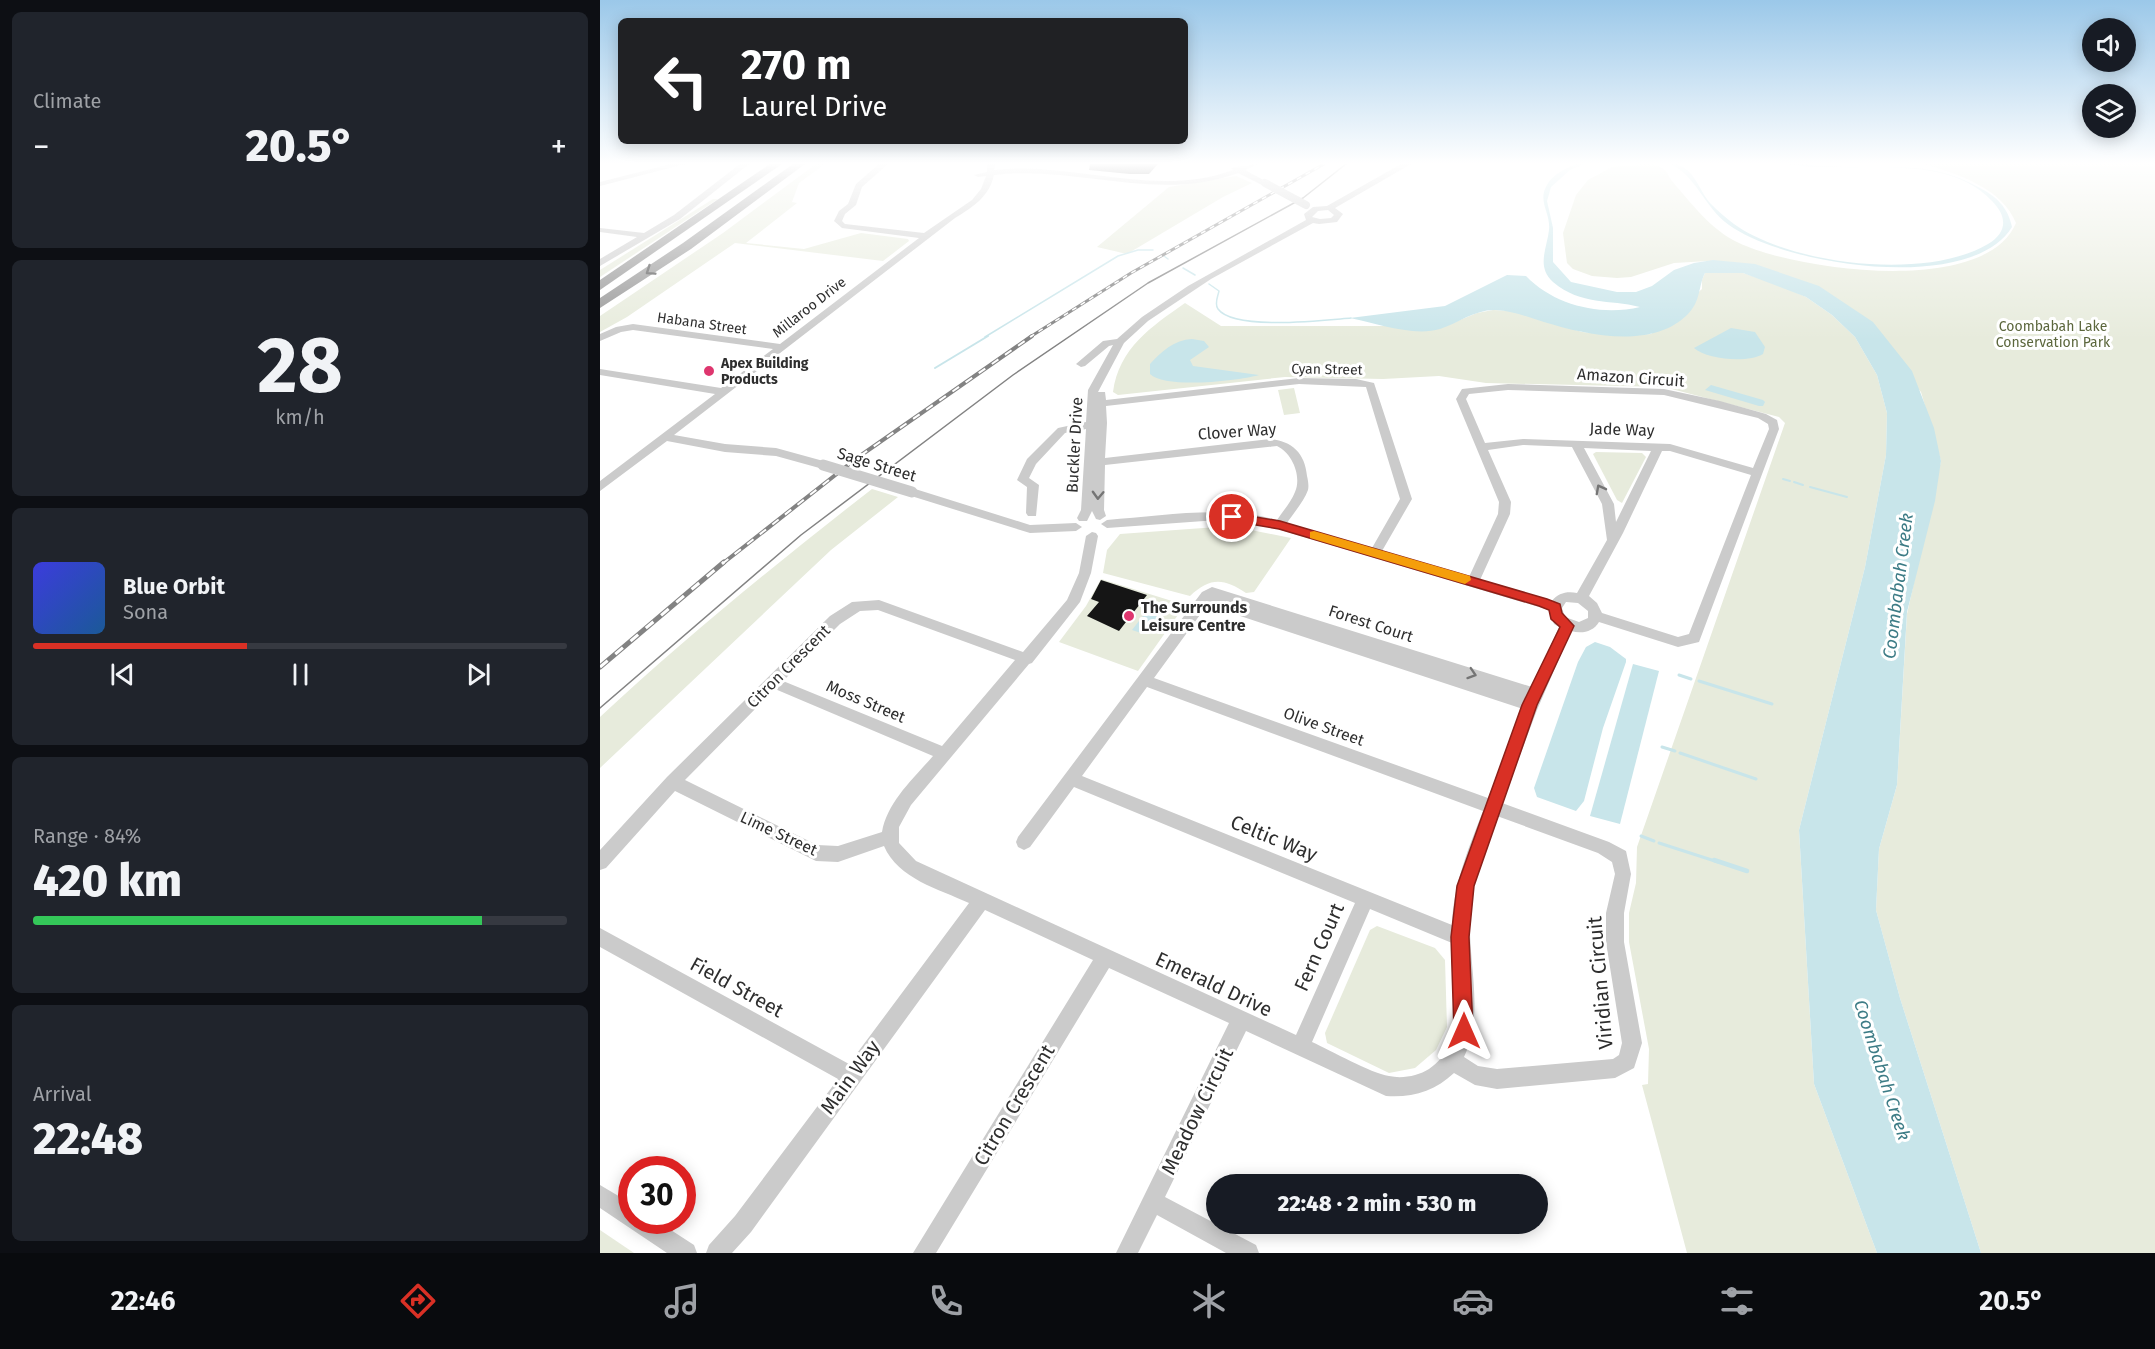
<!DOCTYPE html>
<meta charset="utf-8">
<style>
:root{--surface:#171b24;--page:#20242c;--text:#f1f3f6;--muted:#9ea1a6;--line:#363941;--accent:#d93025}
body{margin:0;font-family:"Fira Sans",sans-serif;background:var(--page);color:var(--text);height:100vh;display:flex;flex-direction:column;font-size:22px;white-space:nowrap}
*{box-sizing:border-box;margin:0}
p{font-size:20px;color:var(--muted)}
.icon{flex:none;width:33px;height:33px;fill:none;stroke:currentColor;stroke-width:2;stroke-linecap:round;stroke-linejoin:round}
.map{position:relative;flex:1;overflow:hidden}
.side{display:flex;flex-direction:column;gap:12px;padding:12px;background:#0d0f14;width:600px}
.side>*{flex:none}
.top-card{position:absolute;left:18px;top:18px;width:570px;height:126px;border-radius:9px;box-shadow:0 3px 15px #0003;background:#202124;color:#fff;overflow:hidden}
.fabs{position:absolute;left:1482px;top:18px;display:grid;gap:12px}
.fabs a{display:grid;place-items:center;width:54px;height:54px;border-radius:50%;background:var(--surface);box-shadow:0 3px 15px #0003;font-size:30px}
.speed{position:absolute;left:18px;top:1156px;display:flex;gap:12px;font-size:30px;font-weight:700;text-align:center}
.speed>*{display:grid;place-content:center;width:78px;height:78px;border-radius:50%;background:var(--surface);box-shadow:0 3px 15px #0003;line-height:1}
.speed .limit{border:9px solid #d22;background:#fff;color:#111}
.pin{position:absolute;display:grid;place-items:center;width:51px;height:51px;color:#fff;margin:-26px;border:3px solid #fff;border-radius:50%;box-shadow:0 2px 6px #0007}
.me{position:absolute;width:66px;margin:-33px;rotate:0deg;stroke-linejoin:round;filter:drop-shadow(0 0 4px #0008)}
.turn{display:flex;align-items:center;gap:21px;height:126px;padding:0 24px;font-size:27px}
.turn .icon{width:78px;height:78px;stroke-width:2.5}
.turn b{display:block;font-size:42px;line-height:51px}
.big{font-size:45px;font-weight:800;line-height:1.1}
.side .card{flex:1;display:flex;flex-direction:column;justify-content:center;gap:9px;min-width:0;padding:0 21px;border-radius:9px;background:var(--page)}
.side .dial{align-items:center;gap:0}
.dial b{font-size:78px;line-height:1}
.song{display:flex;align-items:center;gap:18px}
.cover{width:72px;height:72px;border-radius:9px;background:linear-gradient(135deg,hsl(240 70% 55%),hsl(210 70% 35%))}
.played{height:6px;border-radius:3px;background:linear-gradient(90deg,var(--accent) 40%,var(--line) 40%)}
.keys{display:flex;justify-content:space-around;direction:ltr}
.heat{display:flex;justify-content:space-between;align-items:center;font-size:33px;direction:ltr}
.charge{height:9px;border-radius:4px;background:linear-gradient(90deg,#34c759 84%,var(--line) 0)}
.trip{position:absolute;left:606px;top:1174px;width:342px;height:60px;border-radius:30px;background:var(--surface);box-shadow:0 3px 15px #0003;font-weight:800;line-height:60px;text-align:center}
.tabs{display:flex;height:96px;justify-content:space-around;align-items:center;background:#090b0e;color:var(--muted)}
.tabs .icon{width:42px;height:42px}
.tabs .selected{color:var(--accent)}
.tabs b{font-size:27px;color:var(--text)}
main{display:flex;flex:1;min-height:0}
.map>svg:first-child{display:block}
</style>
<main>
<section class="side">
<div class="card"><p>Climate</p>
<div class="heat"><a>−</a><b class="big">20.5°</b><a>+</a></div>
</div>
<div class="card dial"><b>28</b><p>km/h</p></div>
<div class="card">
<div class="song"><i class="cover"></i><div><b>Blue Orbit</b><p>Sona</p></div></div>
<div class="played"></div>
<div class="keys"><svg class="icon" aria-label="previous" viewBox="0 0 24 24"><path d="M18 5L8 12l10 7zM5 5v14"/></svg><svg class="icon" aria-label="pause" viewBox="0 0 24 24"><path d="M8 5v14M16 5v14"/></svg><svg class="icon" aria-label="next" viewBox="0 0 24 24"><path d="M6 5l10 7-10 7zM19 5v14"/></svg></div>
</div>
<div class="card"><p>Range · 84%</p><b class="big">420 km</b><div class="charge"></div></div>
<div class="card"><p>Arrival</p><b class="big">22:48</b></div>
</section>
<div class="map">
<svg width="1555" height="1253" viewBox="0 0 1555 1253">
<rect width="100%" height="100%" fill="#fff"/>
<g fill="#e7ebdc">
<path d="M216,164H225L199,183L192,202L197,203L146,243L204,249L261,233L308,239L309,241L283,261L135,243L27,317L0,332V316L123,233Z"/>
<path d="M1048,164C1054,165 1061,166 1065,170C1068,173 1069,178 1072,181C1091,203 1112,231 1139,243C1196,270 1385,297 1416,223C1402,188 1358,174 1324,164H1555V1253H1381L1300,998L1276,910L1279,849L1297,785L1307,614L1341,461L1321,392L1236,303L1108,261L1074,263L1031,277L1017,278L992,276L973,269L967,263L963,233L976,195L988,180L1012,167Z"/>
<path d="M636,176L652,183L623,197L527,254L497,247L569,187Z"/>
<path d="M113,199H118L0,277V270Z"/>
<path d="M1121,271L1143,273L1177,284L1206,297L1232,315L1255,337L1277,375L1287,413L1286,455L1265,567L1199,830L1214,1084L1277,1253H1087L1042,1085L1048,1084L1049,1049L1029,942V913L1036,883L1037,847L1185,423L1179,417L1064,387L886,383L839,376L783,379L685,377L518,395L513,392C519,348 551,327 585,303L621,326H787L813,330L838,329L877,313L893,310L914,311L982,332L1021,336L1051,334L1102,289V280L1105,273Z"/>
<path d="M694,388L700,413L684,415L678,390Z"/>
<path d="M996,452L1042,453L1046,457L1022,503L1017,500L993,454Z"/>
<path d="M272,489L298,497L231,550L0,768V717C86,637 179,561 272,489Z"/>
<path d="M631,526L691,538L654,592L646,593C624,578 610,577 590,596L503,573L507,550L520,534Z"/>
<path d="M501,579L585,605L538,671L459,642L486,606Z"/>
<path d="M777,926L835,948L845,960L847,1027L836,1050L815,1068L789,1073L727,1043L725,1033L770,930Z"/>
<path d="M0,1230L34,1253H0Z"/>
</g>
<g fill="#c8e5ea">
<path d="M977,164H984L970,170L951,187L947,201L953,228V262L971,282L1017,292H1036L1052,286L1074,270L1094,263L1113,260L1155,264L1219,286L1273,322L1312,371L1334,428L1341,461L1335,501L1307,612L1297,785L1279,849L1276,910L1300,998L1381,1253H1277L1214,1084L1199,830L1265,567L1286,455L1287,413L1277,375L1255,337L1232,315L1206,297L1143,273H1105C1098,287 1101,301 1088,314C1053,350 986,335 944,322C928,317 913,311 896,310C876,309 858,323 840,329C813,337 776,323 750,318L845,306L907,275L926,276C955,306 1001,316 1040,307C1009,299 982,306 953,282C936,267 947,248 949,230C951,213 937,201 947,185C953,174 966,168 977,164Z"/>
<path d="M1070,164C1094,164 1097,188 1110,203C1117,210 1126,218 1134,224C1191,265 1326,281 1388,244C1408,232 1407,216 1392,201C1344,150 1251,175 1187,164C1207,164 1227,167 1247,167C1296,168 1333,162 1378,187C1396,196 1408,207 1412,227C1370,295 1184,265 1129,225C1104,207 1096,175 1070,164Z"/>
<path d="M1131,328L1155,332L1165,347L1163,354C1149,363 1107,360 1094,348Z"/>
<path d="M592,339L604,341L609,347L590,360L593,366L659,375C638,381 565,389 550,374V364C562,351 574,340 592,339Z"/>
<path d="M1111,385L1163,400L1165,402L1163,406H1159L1105,390Z"/>
<path d="M558,605L565,608L544,634L532,630L546,612L551,614Z"/>
<path d="M995,642L1010,647L1026,659V662L1003,728L984,801L976,811L937,797L934,788L978,662L986,647Z"/>
<path d="M1033,664L1059,671L1020,824L990,816Z"/>
</g>
<g fill="none" stroke-linecap="round" stroke-linejoin="round">
<g stroke="#c8e5ea" stroke-width="1.5">
<path d="M564,256L568,259"/>
<path d="M583,268L595,275"/>
<path d="M609,284L619,291C618,296 614,304 618,309C634,331 725,320 751,318"/>
<path d="M385,337L518,256L538,250H553"/>
</g>
<g stroke="#c8e5ea" stroke-width="2">
<path d="M335,368L388,336"/>
<path d="M1183,479L1190,481"/>
<path d="M1194,482L1203,485"/>
<path d="M1210,487L1247,497"/>
</g>
<g stroke="#c8e5ea" stroke-width="3">
<path d="M1079,675L1091,679"/>
<path d="M1099,681L1172,704"/>
<path d="M1062,747L1075,751"/>
<path d="M1080,753L1156,779"/>
<path d="M1041,836L1054,841"/>
<path d="M1059,843L1118,862"/>
</g>
<path stroke="#c8e5ea" stroke-width="4.5" d="M1114,860L1147,871"/>
</g>
<g fill="#151515">
<path d="M490,164H558L549,174H530L489,170Z"/>
<path d="M501,580L547,595L519,631L487,616L499,602L491,599Z"/>
</g>
<g fill="none" stroke-linecap="round" stroke-linejoin="round">
<g fill="#cbcbcb" fill-rule="evenodd">
<path d="M71,164H85L0,186V182Z"/>
<path d="M140,164H149L80,219L0,266V259L37,237L0,232V228L44,233L74,215Z"/>
<path d="M279,164H288L262,187L256,205L245,214L242,221L245,224L324,233L372,200L381,189L386,176L378,177L374,175L387,172V164H395L394,170C473,161 555,199 633,170L631,168L658,164L645,170L669,183L662,185L638,173C558,203 476,165 394,175C389,197 373,207 355,218L74,435L125,444L176,448L227,462V468L223,469L176,456L125,452L67,441L0,491V481L115,394L0,375V369L121,388L173,349L33,330L21,332L0,341V334L16,327L33,324L180,344L319,238L242,228L234,221L239,211L248,204L256,184Z"/>
<path d="M801,164H811L735,208L743,214L737,222L719,224L713,223L611,279L548,321L524,343L498,392H505L506,400L699,378L756,379L774,383L812,499L782,551L869,577L898,514L899,502L856,399L862,389L908,384L1064,389L1120,401L1166,414L1177,420L1179,429L1099,642L1078,647L999,622C993,632 982,634 971,631L937,710L902,803L1009,842L1026,851L1031,874L1024,913V942L1042,1043L1034,1068L1015,1078L897,1089L875,1085L854,1073C835,1091 812,1098 786,1096L646,1031L565,1197L656,1245L659,1253H626L557,1215L538,1253H516L629,1023L509,968L336,1253H313L493,960L385,910L151,1232L132,1253H106L109,1245L135,1216L238,1079L0,947V928L249,1064L369,903C339,889 298,879 284,846L238,862L216,861L75,791L6,868L0,870V850L67,777L230,616L252,602L279,600L423,652L467,600L479,573L486,536L492,532L496,533L498,536L491,573L480,602L432,663L429,664L311,805L299,827V843L316,861L696,1035L755,903L474,787L430,847L424,850L418,847L416,842L418,837L602,592L612,587L932,687L959,627L954,624L949,610L661,524L618,520L507,528L501,524L507,520C562,516 623,505 677,520C683,511 691,502 695,492C702,476 692,453 677,446L505,465L504,510L506,516L500,520L496,519L492,511L487,521H479L477,518L481,510L486,429L465,433L436,464L429,478L439,485L436,516H428L426,513L427,487L417,480L427,459L458,428L486,422L488,390L513,345L509,346L485,366L481,367L476,364L503,341L517,339L542,317L588,286L706,220L704,214L713,207L727,206ZM728,210L734,215L731,218L720,219L712,217L718,211ZM699,384L766,387L800,499L772,548L687,523C693,514 704,501 708,490C709,486 708,480 707,476C705,453 692,441 670,439L505,458L507,423L506,406ZM908,390L1064,395L1158,418L1168,424L1169,429L1153,468L1070,444L923,439L885,443L866,399L869,394ZM923,445L972,447L1002,504L1007,540L977,593C967,591 958,593 952,601L880,580L910,514L911,502L888,450ZM984,448L1051,451L1016,522L1014,504ZM1062,451H1070L1151,475L1089,634L1078,637L1002,613L997,603L989,596L1023,533ZM966,602L978,603L988,611V618L979,622L965,617L962,608ZM613,607L923,709L888,798L554,678L605,608ZM278,610L415,660L342,746L183,681L240,624L260,611ZM547,687L883,811C869,847 853,885 852,925L482,776ZM175,689L333,756C314,778 287,802 282,832L238,846L217,845L85,780ZM897,816L998,853L1012,862L1015,874L1006,913V942L1022,1043L1019,1055L1013,1059L897,1069L878,1066L864,1057C884,1015 869,967 870,923C870,886 885,850 897,816ZM770,909L852,943C855,983 869,1042 829,1069C818,1076 802,1079 789,1076C770,1073 732,1051 712,1042Z"/>
<path d="M312,488L430,525L476,523L482,527L476,531L430,533L308,495L306,492Z"/>
<path d="M0,1185L32,1204V1221H57L94,1245L97,1253H67L0,1208Z"/>
</g>
<g fill="#959595" fill-rule="evenodd">
<path d="M170,164H182L0,290V280Z"/>
<path d="M193,164H205L91,249L0,308V298L83,243Z"/>
</g>
<path stroke="#838383" stroke-width="1.5" d="M0,708L201,535L413,375L548,283L703,198L746,164"/>
<defs>
<path id="rail-far2" d="M430,337L531,273L724,164"/>
<path id="rail-far1" d="M122,564L257,458L432,336"/>
<path id="rail" d="M0,667L124,562"/>
</defs>
<use href="#rail-far2" stroke="#838383" stroke-width="3"/>
<use href="#rail-far1" stroke="#838383" stroke-width="4"/>
<use href="#rail" stroke="#838383" stroke-width="5"/>
<use href="#rail-far2" stroke="#fff" stroke-width="1.5" stroke-dasharray="5" stroke-linecap="butt"/>
<use href="#rail-far1" stroke="#fff" stroke-width="2" stroke-dasharray="8" stroke-linecap="butt"/>
<use href="#rail" stroke="#fff" stroke-width="3" stroke-dasharray="10" stroke-linecap="butt"/>
<path stroke="#cbcbcb" stroke-width="8" d="M665,183L706,205"/>
<path stroke="#cbcbcb" stroke-width="11" d="M223,465L312,492"/>
</g>
<defs><path id="oneway-chevron" d="M-2-3.5L2.5 0L-2 3.5" fill="none" stroke-width="1.6" stroke-linecap="round" stroke-linejoin="round" transform="scale(1.5)"/></defs>
<use stroke="#525252" href="#oneway-chevron" transform="translate(50 271) rotate(146)"/>
<g stroke="#757575">
<use href="#oneway-chevron" transform="translate(1000 489) rotate(-118)"/>
<use href="#oneway-chevron" transform="translate(498 495) rotate(92)"/>
<use href="#oneway-chevron" transform="translate(872 674) rotate(18)"/>
</g>
<linearGradient id="sky" x2="0" y2="1"><stop stop-color="#9bc8e9"/><stop offset="0.48" stop-color="#fff"/><stop offset="1" stop-color="#fff" stop-opacity="0"/></linearGradient>
<rect width="1555" height="340" fill="url(#sky)"/>
<path fill="#d93025" stroke="#8d1f18" stroke-width="1.5" d="M632,513L680,521L947,599L960,604L962,613L974,626L937,705L874,886L869,937L873,1031L870,1038L864,1041L857,1038L854,1031L851,937L857,886L922,705L960,627L951,619L949,610L939,606L679,529L627,520V514Z"/>
<path fill="#f59e0b" d="M714,531L870,576L871,580L865,584L710,538V532Z"/>
<g fill="#de366e" stroke="#fff" stroke-width="2">
<circle cx="109" cy="371" r="6"/>
<circle cx="529" cy="616" r="6"/>
</g>
<g text-anchor="middle" stroke-width="6" stroke-linejoin="round" paint-order="stroke">
<g font-size="14" fill="#2e2e2e" stroke="#fff">
<text transform="translate(209 307) rotate(-38)" y="5">Millaroo Drive</text>
<text transform="translate(102 323) rotate(8)" y="5">Habana Street</text>
<text transform="translate(727 369) rotate(1)" y="5">Cyan Street</text>
</g>
<g font-size="14" fill="#5c673d" stroke="#fff">
<text x="1453" y="331">Coombabah Lake<tspan x="1453" dy="16">Conservation Park</tspan></text>
</g>
<g font-size="14" font-weight="bold" fill="#2e2e2e" stroke="#fff" text-anchor="start">
<text x="121" y="368">Apex Building<tspan x="121" dy="16">Products</tspan></text>
</g>
<g font-size="16" fill="#2e2e2e" stroke="#fff">
<text transform="translate(1031 377) rotate(4)" y="6">Amazon Circuit</text>
<text transform="translate(1022 429) rotate(2)" y="6">Jade Way</text>
<text transform="translate(637 431) rotate(-4)" y="6">Clover Way</text>
<text transform="translate(474 445) rotate(-87)" y="6">Buckler Drive</text>
<text transform="translate(277 464) rotate(17)" y="6">Sage Street</text>
<text transform="translate(771 623) rotate(18)" y="6">Forest Court</text>
<text transform="translate(188 666) rotate(-45)" y="6">Citron Crescent</text>
<text transform="translate(266 701) rotate(23)" y="6">Moss Street</text>
<text transform="translate(724 726) rotate(20)" y="6">Olive Street</text>
<text transform="translate(179 833) rotate(25)" y="6">Lime Street</text>
</g>
<g font-size="16" font-weight="bold" fill="#2e2e2e" stroke="#fff" text-anchor="start">
<text x="541" y="613">The Surrounds<tspan x="541" dy="18">Leisure Centre</tspan></text>
</g>
<g font-size="18" font-style="italic" fill="#3d7c86" stroke="#fff">
<text transform="translate(1298 586) rotate(-83)" y="6">Coombabah Creek</text>
<text transform="translate(1282 1070) rotate(72)" y="6">Coombabah Creek</text>
</g>
<g font-size="20" fill="#2e2e2e" stroke="#fff">
<text transform="translate(674 838) rotate(22)" y="7">Celtic Way</text>
<text transform="translate(719 947) rotate(-66)" y="7">Fern Court</text>
<text transform="translate(1000 983) rotate(-95)" y="7">Viridian Circuit</text>
<text transform="translate(614 984) rotate(25)" y="7">Emerald Drive</text>
<text transform="translate(137 987) rotate(29)" y="7">Field Street</text>
<text transform="translate(250 1077) rotate(-54)" y="7">Main Way</text>
<text transform="translate(414 1105) rotate(-59)" y="7">Citron Crescent</text>
<text transform="translate(597 1111) rotate(-64)" y="7">Meadow Circuit</text>
</g>
</g>
</svg>
<div class="fabs">
<a><svg class="icon" aria-label="sound" viewBox="0 0 24 24"><path d="M4 9h4l5-4v14l-5-4H4zM17 9q2 3 0 6"/></svg></a>
<a><svg class="icon" aria-label="layers" viewBox="0 0 24 24"><path d="M12 4l9 5-9 5-9-5zM3 14l9 5 9-5"/></svg></a>
</div>
<div class="speed"><div class="limit">30</div></div>
<div class="pin" style="left:632px;top:517px;background:#d93025"><svg class="icon" aria-label="arrive" viewBox="0 0 24 24"><path d="M6 21V4h12l-3 4 3 4H6"/></svg></div>
<svg class="me" style="left:864px;top:1031px" viewBox="-20 -20 40 40"><path d="M0-17L14 15 0 8-14 15z" fill="#d93025" stroke="#fff" stroke-width="4"/></svg>
<div class="trip">22:48 · 2 min · 530 m</div>
<div class="top-card">
<div class="turn"><svg class="icon" aria-label="left" viewBox="0 0 24 24"><path d="M17 20v-9H6M10 6l-5 5 5 5"/></svg><div><b>270 m</b>Laurel Drive</div></div>
</div>
</div>
</main>
<nav class="tabs">
<b>22:46</b>
<svg class="icon selected" aria-label="directions" viewBox="0 0 24 24"><path d="M12 3l9 9-9 9-9-9zM9 14v-3h6M13 9l2 2-2 2"/></svg>
<svg class="icon" aria-label="music" viewBox="0 0 24 24"><path d="M9 18V5l10-2v13"/><circle cx="6" cy="18" r="3"/><circle cx="16" cy="16" r="3"/></svg>
<svg class="icon" aria-label="phone" viewBox="0 0 24 24"><path d="M5 4h4l2 5-3 2q2 4 5 5l2-3 5 2v4C11 20 4 13 5 4z"/></svg>
<svg class="icon" aria-label="climate" viewBox="0 0 24 24"><path d="M12 3v18M4 7l16 10M4 17L20 7"/></svg>
<svg class="icon" aria-label="car" viewBox="0 0 24 24"><path d="M5 17H2v-5l4-1 3-4h7l3 4 3 1v5h-3M9 17h6M6 11h13"/><circle cx="7" cy="17" r="2"/><circle cx="17" cy="17" r="2"/></svg>
<svg class="icon" aria-label="filters" viewBox="0 0 24 24"><path d="M4 7h16M4 17h16"/><circle cx="9" cy="7" r="2"/><circle cx="15" cy="17" r="2"/></svg>
<b>20.5°</b>
</nav>
